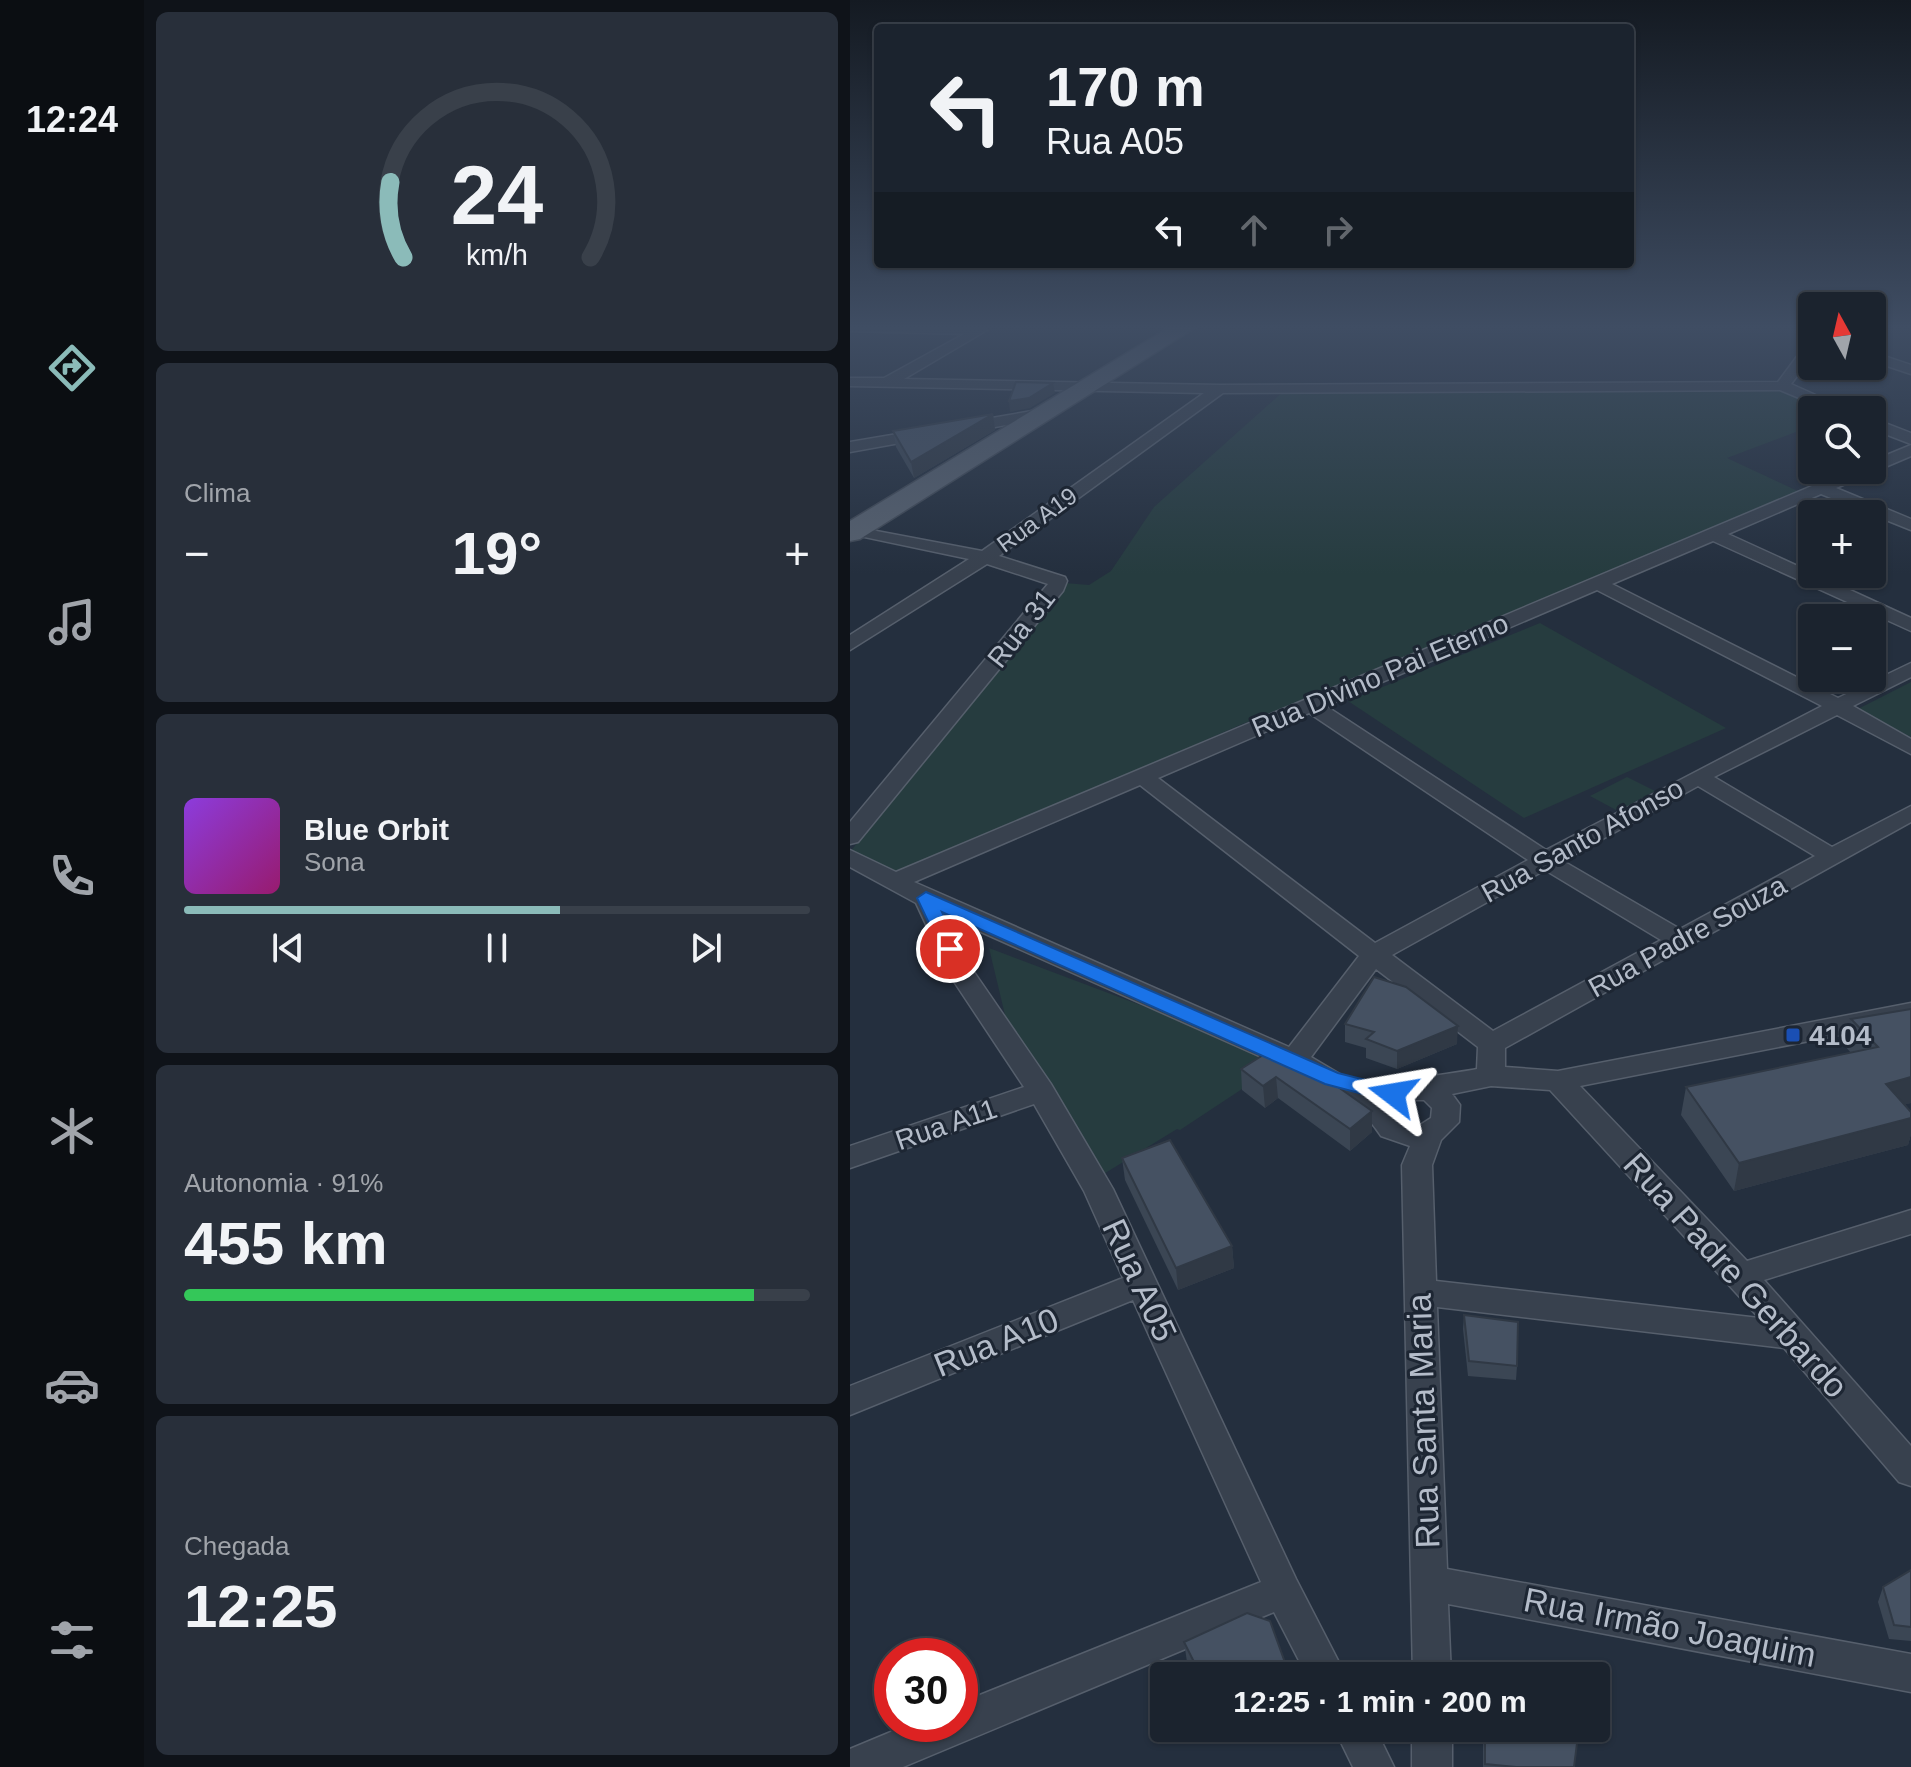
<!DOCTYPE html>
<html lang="pt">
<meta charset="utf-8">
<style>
:root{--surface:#1b232e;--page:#282f3a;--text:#f1f3f6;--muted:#a0a4aa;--line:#39404a;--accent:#8bbbb9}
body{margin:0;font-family:Arial,sans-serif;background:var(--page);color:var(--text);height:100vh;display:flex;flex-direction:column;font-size:30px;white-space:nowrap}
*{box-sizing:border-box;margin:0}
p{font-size:26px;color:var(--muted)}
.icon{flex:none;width:44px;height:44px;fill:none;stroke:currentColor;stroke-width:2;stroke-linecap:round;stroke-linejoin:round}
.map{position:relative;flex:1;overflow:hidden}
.panel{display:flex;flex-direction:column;gap:12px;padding:12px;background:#0f1319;width:706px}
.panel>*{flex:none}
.top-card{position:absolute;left:24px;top:24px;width:760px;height:244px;border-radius:8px;box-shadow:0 2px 6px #0004,0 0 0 2px var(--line);background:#1b232e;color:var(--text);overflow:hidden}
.needle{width:52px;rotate:352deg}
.fabs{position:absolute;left:948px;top:292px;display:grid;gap:16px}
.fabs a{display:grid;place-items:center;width:88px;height:88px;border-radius:8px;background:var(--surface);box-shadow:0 2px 6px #0004,0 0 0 2px var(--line);font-size:40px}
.speed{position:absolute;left:24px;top:1638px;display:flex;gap:16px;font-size:40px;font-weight:700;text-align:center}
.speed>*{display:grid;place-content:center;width:104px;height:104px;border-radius:50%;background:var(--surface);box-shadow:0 2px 6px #0004,0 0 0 2px var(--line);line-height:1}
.speed .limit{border:12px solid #d22;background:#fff;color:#111}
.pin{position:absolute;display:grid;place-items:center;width:68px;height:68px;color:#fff;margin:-34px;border:4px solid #fff;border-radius:50%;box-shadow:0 2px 8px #0007}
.me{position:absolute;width:88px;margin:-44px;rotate:284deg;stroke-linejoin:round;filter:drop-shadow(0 0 6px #0008)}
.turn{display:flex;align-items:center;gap:28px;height:168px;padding:0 40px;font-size:36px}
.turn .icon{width:104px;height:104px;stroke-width:2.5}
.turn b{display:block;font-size:56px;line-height:68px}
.lanes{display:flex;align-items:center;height:76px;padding:0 40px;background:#0003;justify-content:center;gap:40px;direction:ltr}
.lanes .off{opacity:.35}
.big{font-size:60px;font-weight:700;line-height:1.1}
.panel .card{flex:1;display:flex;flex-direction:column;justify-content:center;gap:12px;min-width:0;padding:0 28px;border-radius:12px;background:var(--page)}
.panel .dial{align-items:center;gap:0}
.dial svg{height:208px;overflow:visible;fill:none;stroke:var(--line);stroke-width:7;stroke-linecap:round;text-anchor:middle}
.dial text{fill:var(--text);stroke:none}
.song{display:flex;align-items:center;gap:24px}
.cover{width:96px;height:96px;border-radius:12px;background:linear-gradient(135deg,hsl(270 70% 55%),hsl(320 70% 35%))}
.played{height:8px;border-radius:4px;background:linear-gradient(90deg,var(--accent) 60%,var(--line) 60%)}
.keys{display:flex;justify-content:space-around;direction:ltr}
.heat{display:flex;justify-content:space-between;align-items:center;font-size:44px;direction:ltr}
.charge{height:12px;border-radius:6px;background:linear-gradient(90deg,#34c759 91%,var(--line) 0)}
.trip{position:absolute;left:300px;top:1662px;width:460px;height:80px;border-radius:8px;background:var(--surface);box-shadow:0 2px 6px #0004,0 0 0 2px var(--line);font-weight:700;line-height:80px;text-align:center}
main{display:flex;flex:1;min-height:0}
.dock{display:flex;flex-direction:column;width:144px;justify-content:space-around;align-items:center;background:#0b0e12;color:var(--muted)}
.dock .icon{width:56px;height:56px}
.dock .current{color:var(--accent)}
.dock b{font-size:36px;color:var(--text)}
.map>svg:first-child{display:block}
</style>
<main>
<nav class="dock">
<b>12:24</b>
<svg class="icon current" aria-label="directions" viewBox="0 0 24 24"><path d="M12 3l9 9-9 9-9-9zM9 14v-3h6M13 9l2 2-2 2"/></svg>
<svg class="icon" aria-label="music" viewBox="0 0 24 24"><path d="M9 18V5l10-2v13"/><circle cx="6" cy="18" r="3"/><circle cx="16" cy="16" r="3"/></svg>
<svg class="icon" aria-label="phone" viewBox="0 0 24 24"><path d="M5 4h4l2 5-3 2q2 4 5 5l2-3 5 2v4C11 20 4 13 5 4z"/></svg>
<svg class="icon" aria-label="climate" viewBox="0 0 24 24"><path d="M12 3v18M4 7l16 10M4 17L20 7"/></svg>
<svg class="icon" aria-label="car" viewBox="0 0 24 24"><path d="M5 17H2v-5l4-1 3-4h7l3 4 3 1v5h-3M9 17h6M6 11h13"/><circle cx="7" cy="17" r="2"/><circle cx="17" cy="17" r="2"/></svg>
<svg class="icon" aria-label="filters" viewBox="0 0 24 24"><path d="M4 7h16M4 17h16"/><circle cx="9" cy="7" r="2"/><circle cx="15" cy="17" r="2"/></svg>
</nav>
<section class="panel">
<div class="card dial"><svg viewBox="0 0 100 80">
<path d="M14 69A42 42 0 1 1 86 69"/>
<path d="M14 69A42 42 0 0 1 9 40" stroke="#8bbbb9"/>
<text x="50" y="56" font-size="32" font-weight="700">24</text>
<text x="50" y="72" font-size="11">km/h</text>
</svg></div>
<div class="card"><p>Clima</p>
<div class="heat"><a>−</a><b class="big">19°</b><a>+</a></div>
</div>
<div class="card">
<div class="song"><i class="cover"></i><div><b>Blue Orbit</b><p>Sona</p></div></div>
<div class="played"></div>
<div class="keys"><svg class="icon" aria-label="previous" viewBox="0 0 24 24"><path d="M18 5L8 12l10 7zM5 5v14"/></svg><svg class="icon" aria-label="pause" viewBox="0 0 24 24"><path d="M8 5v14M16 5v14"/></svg><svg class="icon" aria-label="next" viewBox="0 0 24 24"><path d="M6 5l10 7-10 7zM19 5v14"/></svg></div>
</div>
<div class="card"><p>Autonomia · 91%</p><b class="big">455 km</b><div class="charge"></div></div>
<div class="card"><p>Chegada</p><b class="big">12:25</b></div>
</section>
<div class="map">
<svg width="1061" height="1767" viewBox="0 0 1061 1767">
<rect width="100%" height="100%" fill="#242f3e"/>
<g fill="#263c3f">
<path d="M932,388L979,410H962V426L877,458L952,493L744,582L390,725L51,874L0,852L215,583L239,585L261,571L304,507L435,390Z"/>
<path d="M690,623L876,728L674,818L498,701Z"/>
<path d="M1061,682V737L1008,709Z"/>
<path d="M777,777L805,791L768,811L740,796Z"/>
<path d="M139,948L436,1060L330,1130L327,1129L252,1175L161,1040Z"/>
</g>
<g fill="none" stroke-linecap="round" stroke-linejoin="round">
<defs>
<g id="street">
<path d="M0,327H134L137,330L54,379L370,385L928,382L957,343L962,342V356L941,384L999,410H978L930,390L373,393L149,556L215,577L217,581L213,591L8,842L0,844V822L198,584L137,564L0,650V635L119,559L0,534V526L132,551L354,393L0,386V378H34L114,334L0,331Z"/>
<path d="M1022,352L1061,365V374L1022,361Z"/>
<path d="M194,409L199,411V417L113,433L105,428L113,423Z"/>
<path d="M1022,418L1061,433V444L1022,429Z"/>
<path d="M77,429L85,434L83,437L0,452V442Z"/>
<path d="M1061,445V456L986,488L1061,519V530L971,494L878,534L1061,618V631L863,541L762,584L988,698L1061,663V677L1003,706L1061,739V754L987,715L864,777L982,847L1061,806V822L655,1048V1067L708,1071L1061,1003V1021L730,1086L897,1261L1061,1210V1234L914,1280L1061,1446V1486L1049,1482L934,1348L587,1307L597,1569L1061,1654V1692L598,1604L601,1676H563L552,1165L560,1146L531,1136C511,1103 468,1084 434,1067L97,917L124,972L201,1084L263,1189L446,1579L496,1676H457L424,1612L53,1767H0V1749L60,1724H110V1703L411,1582L283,1300L0,1415V1386L273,1278L234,1191L184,1104L0,1168V1146L174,1087L99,974L66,903L0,867V850L46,872L1000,470H1022V461ZM747,590L972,706L696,850L476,706ZM459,713L678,860L525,943L308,778ZM290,785L509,956L439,1047L64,882ZM848,786L965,856L830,929L713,861ZM695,870L811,940L643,1031L542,955ZM526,969L628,1047L627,1069C603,1074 540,1079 525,1095L461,1057ZM641,1086L700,1090L909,1318L586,1281L582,1165L591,1140L609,1122L610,1105L602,1094ZM559,1100H574L582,1108L581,1118L570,1125L551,1122L546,1114L547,1107Z"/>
<path d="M484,1728H525L544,1767H503Z"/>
<rect x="562" y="1728" width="40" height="39"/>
</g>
<path id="primary" d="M320,327H346L10,539L0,541V521Z"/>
</defs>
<use href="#street" stroke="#565f6c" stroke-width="3"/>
<use href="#primary" stroke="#414a57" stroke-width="3"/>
<use href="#street" fill="#38414e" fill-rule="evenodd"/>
<use href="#primary" fill="#56606e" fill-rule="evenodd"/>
</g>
<g fill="#3b4654">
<path d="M143,414L145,430L64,478L46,447L43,431Z"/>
<path d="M1061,1009V1103L1055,1104L1061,1112V1134L1058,1145L884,1191L831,1115L836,1087L1001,1053L995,1046L1001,1019Z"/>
<path d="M495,1024L607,1044L547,1069L516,1058V1048L495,1042Z"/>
<path d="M421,1050L522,1111V1132L500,1151L428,1098L415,1108L392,1090L391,1069Z"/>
<path d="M272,1158L382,1246L384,1268L328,1290L275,1180Z"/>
<path d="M614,1315L667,1366L666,1380L618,1376L613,1329Z"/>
<path d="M1061,1570V1641L1039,1639L1028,1602L1033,1587Z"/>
<path d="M334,1642L437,1668V1676H343L337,1662Z"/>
<path d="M633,1728H729L724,1767H633Z"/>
</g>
<g fill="#303945">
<path d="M203,383L205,393L180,408L160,412L159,401Z"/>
<path d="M143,414L145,430L64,478L61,462Z"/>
<path d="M608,1026L607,1044L547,1069V1051Z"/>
<path d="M426,1077L428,1098L415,1108L413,1086Z"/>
<path d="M1061,1077V1103L1029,1111L1036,1084Z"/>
<path d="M522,1111V1132L500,1151V1129Z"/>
<path d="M1061,1118V1134L1058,1145L884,1191L889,1163Z"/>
<path d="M382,1246L384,1268L328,1290L326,1268Z"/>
<path d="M437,1668V1676H420Z"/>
</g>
<g fill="#455162" stroke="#303945" stroke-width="2">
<path d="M166,382L203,383L179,398L159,401Z"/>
<path d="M143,414L61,462L43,431Z"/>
<path d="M524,977L556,987L608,1026L547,1051L516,1039L524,1032L495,1024Z"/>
<path d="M1061,1009V1077L1036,1084L1061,1112V1118L889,1163L836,1087L1028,1047L1001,1019Z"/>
<path d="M421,1050L440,1061L447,1058L522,1111L500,1129L426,1077L413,1086L391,1069Z"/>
<path d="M320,1140L382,1246L326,1268L272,1158Z"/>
<path d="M614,1315L668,1322L667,1366L619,1361Z"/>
<path d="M1061,1570V1627L1044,1625L1033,1587Z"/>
<path d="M397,1613L420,1621L437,1668L420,1676H351L334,1642Z"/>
<path d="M635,1728H729L724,1767H666L635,1764Z"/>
</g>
<linearGradient id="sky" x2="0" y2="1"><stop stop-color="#141a22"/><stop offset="0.57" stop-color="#3f4d63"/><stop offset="1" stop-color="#3f4d63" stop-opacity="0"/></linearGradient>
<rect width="1061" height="574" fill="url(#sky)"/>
<path fill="#1a73e8" stroke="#114b97" stroke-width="2" d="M76,892L488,1073L551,1089L554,1094L543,1102L475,1084L92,912L109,949L107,953H93L67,898Z"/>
<rect fill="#1a4fb4" stroke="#1d2633" stroke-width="3" x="935" y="1027" width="16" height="16" rx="4"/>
<g text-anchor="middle" stroke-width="6" stroke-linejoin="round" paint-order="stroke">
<g font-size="24" fill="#b4bcc9" stroke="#1d2633">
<text transform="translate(187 520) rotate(-36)" y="8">Rua A19</text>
</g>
<g font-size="28" fill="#b4bcc9" stroke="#1d2633">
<text transform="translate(171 628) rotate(-52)" y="10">Rua 31</text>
<text transform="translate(530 675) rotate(-23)" y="10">Rua Divino Pai Eterno</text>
<text transform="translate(732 840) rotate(-29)" y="10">Rua Santo Afonso</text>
<text transform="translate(837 936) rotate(-29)" y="10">Rua Padre Souza</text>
<text transform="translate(96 1124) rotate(-19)" y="10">Rua A11</text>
</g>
<g font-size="28" font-weight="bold" fill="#b4bcc9" stroke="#1d2633" text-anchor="start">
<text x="959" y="1045">4104</text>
</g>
<g font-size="34" fill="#b4bcc9" stroke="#1d2633">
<text transform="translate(886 1275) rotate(48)" y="12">Rua Padre Gerbardo</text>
<text transform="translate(290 1280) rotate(65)" y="12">Rua A05</text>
<text transform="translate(146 1342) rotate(-22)" y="12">Rua A10</text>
<text transform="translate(573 1421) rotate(-92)" y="12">Rua Santa Maria</text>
<text transform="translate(820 1627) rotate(11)" y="12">Rua Irmão Joaquim</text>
</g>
</g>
</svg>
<div class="fabs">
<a><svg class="needle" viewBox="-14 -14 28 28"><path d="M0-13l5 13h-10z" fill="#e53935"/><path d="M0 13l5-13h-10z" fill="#a0a4aa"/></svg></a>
<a><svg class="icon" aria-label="search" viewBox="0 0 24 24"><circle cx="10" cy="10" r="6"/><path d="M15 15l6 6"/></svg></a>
<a>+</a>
<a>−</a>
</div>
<div class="speed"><div class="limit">30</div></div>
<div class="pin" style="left:100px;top:949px;background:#d93025"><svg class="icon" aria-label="arrive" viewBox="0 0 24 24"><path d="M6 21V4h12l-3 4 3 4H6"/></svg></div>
<svg class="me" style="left:543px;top:1094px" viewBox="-20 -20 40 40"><path d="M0-17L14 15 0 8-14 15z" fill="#1a73e8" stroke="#fff" stroke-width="4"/></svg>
<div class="trip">12:25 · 1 min · 200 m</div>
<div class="top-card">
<div class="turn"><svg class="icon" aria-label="left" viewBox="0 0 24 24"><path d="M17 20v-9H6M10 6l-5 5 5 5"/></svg><div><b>170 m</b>Rua A05</div></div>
<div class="lanes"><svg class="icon" aria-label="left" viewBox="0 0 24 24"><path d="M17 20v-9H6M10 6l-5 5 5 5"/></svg><svg class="icon off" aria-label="ahead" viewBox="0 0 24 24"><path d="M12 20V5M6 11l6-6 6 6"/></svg><svg class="icon off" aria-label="right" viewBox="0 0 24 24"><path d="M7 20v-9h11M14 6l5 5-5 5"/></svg></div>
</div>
</div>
</main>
